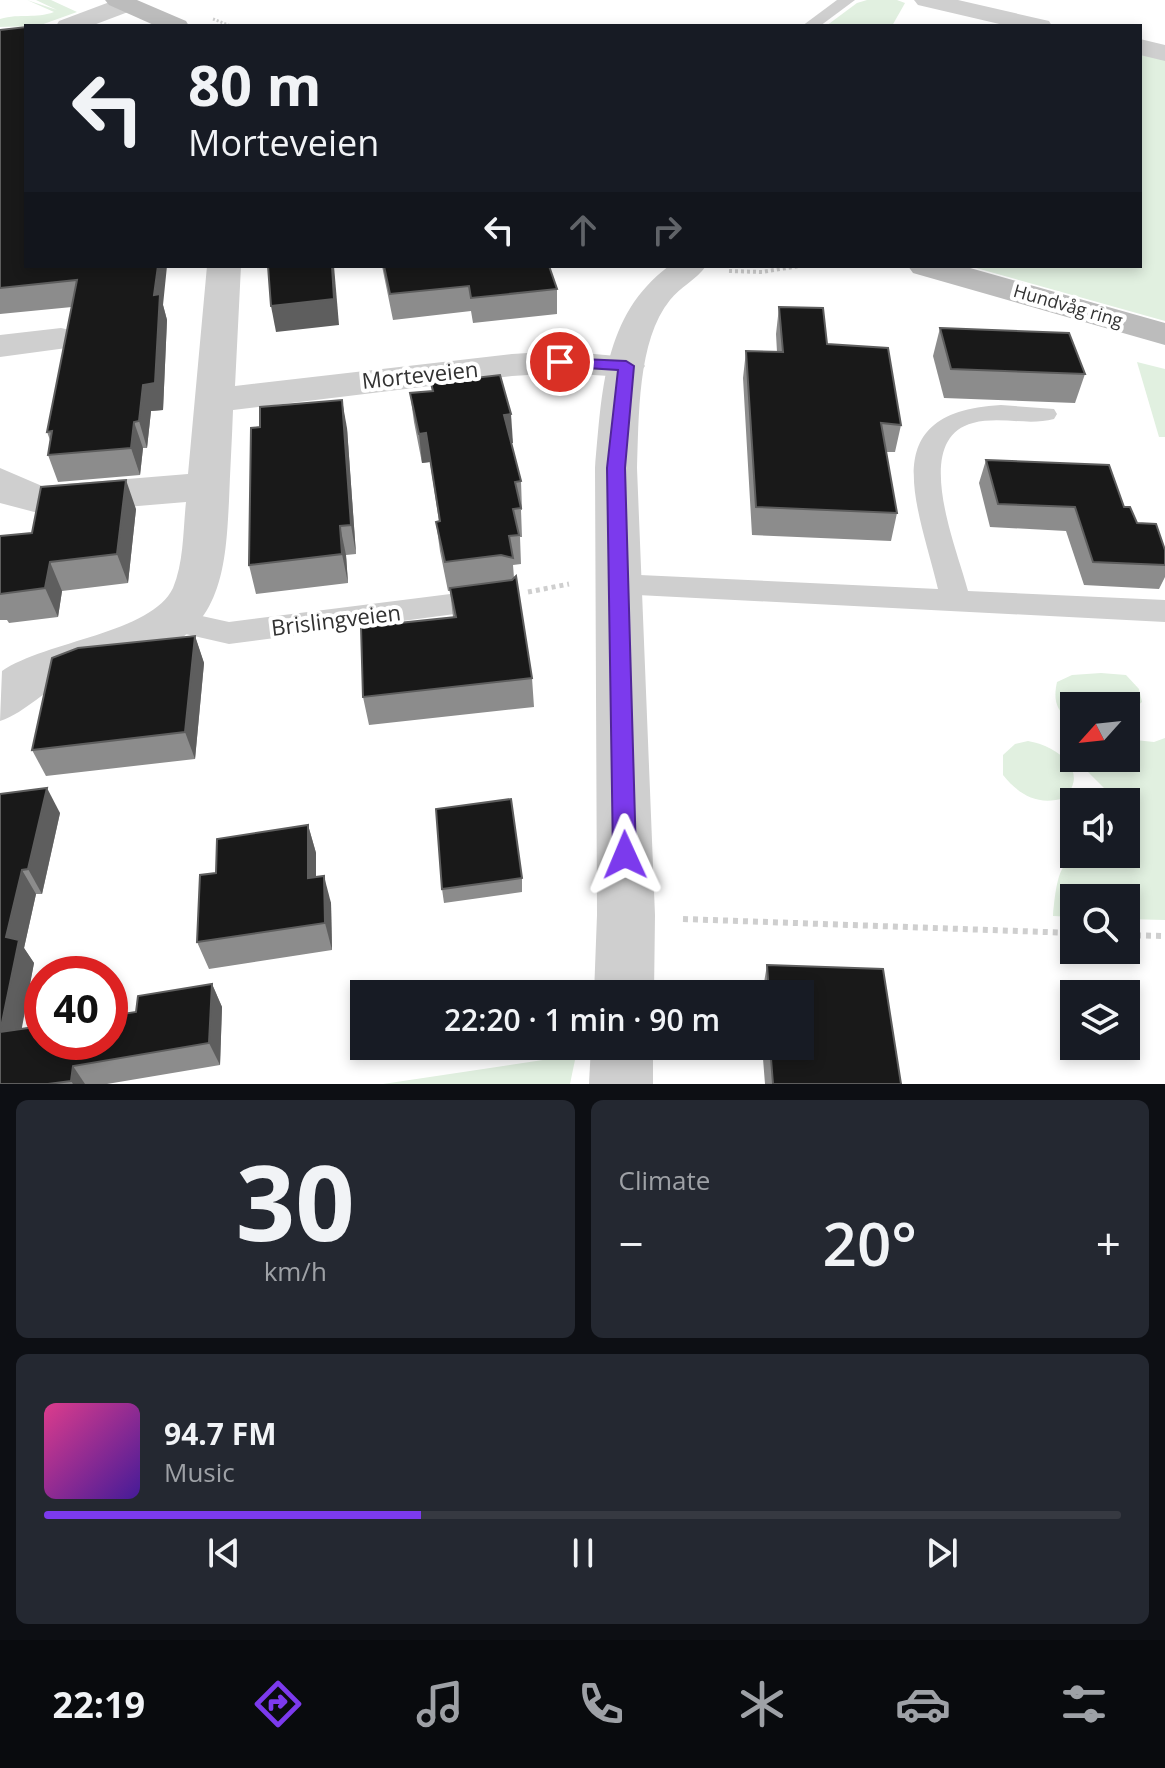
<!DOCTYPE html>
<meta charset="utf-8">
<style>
:root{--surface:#171b24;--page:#242831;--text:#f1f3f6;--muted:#9ea1a6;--line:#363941;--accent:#7c3aed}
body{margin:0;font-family:"Open Sans",sans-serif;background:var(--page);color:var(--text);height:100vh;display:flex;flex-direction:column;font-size:30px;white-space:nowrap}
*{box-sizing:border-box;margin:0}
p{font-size:26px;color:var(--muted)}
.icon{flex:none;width:44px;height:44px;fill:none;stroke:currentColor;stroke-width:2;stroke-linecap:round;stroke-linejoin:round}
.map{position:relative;height:1084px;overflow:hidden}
.panel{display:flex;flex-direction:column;gap:16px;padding:16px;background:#0d0f14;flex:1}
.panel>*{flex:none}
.hud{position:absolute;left:24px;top:24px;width:1118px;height:244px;border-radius:0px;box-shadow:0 4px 12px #0003;background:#171b24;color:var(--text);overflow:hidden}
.needle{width:52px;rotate:243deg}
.fabs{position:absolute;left:1060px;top:692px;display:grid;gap:16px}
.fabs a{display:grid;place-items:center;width:80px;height:80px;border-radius:0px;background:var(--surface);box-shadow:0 4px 12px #0003;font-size:40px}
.speed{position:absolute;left:24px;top:956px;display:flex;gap:16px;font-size:40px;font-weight:700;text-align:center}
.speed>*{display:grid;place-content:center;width:104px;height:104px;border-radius:50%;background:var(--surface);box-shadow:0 4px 12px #0003;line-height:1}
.speed .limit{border:12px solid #d22;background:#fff;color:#111}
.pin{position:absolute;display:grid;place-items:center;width:68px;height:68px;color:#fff;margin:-34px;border:4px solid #fff;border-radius:50%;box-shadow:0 2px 8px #0007}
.me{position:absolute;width:88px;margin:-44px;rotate:359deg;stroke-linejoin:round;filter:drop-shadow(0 0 6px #0008)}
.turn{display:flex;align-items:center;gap:28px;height:168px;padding:0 32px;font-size:36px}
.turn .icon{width:104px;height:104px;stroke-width:2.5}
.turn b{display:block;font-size:56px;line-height:68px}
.lanes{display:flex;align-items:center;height:76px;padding:0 32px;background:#0003;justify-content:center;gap:40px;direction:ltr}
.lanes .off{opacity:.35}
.big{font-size:60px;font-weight:600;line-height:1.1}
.panel .widget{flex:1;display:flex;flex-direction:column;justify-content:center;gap:12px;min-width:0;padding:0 28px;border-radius:12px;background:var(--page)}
.panel .dial{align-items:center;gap:0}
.dial b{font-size:104px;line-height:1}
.song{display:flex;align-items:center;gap:24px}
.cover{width:96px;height:96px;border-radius:12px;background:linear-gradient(135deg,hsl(330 70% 55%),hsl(260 70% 35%))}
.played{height:8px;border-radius:4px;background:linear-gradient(90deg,var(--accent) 35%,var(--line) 35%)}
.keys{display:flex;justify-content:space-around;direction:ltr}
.heat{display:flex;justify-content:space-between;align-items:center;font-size:44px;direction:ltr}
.panel .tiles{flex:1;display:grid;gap:16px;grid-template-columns:1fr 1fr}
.widget:last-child{grid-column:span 2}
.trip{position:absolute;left:350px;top:980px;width:464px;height:80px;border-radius:0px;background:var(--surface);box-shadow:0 4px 12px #0003;font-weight:600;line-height:80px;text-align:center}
.menu{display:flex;height:128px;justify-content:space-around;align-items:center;background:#090b0e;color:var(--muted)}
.menu .icon{width:56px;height:56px}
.menu .current{color:var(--accent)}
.menu b{font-size:36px;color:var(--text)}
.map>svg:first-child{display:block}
</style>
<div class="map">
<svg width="1165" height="1084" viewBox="0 0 1165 1084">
<rect width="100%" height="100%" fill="#fff"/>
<g fill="#e1f0e0">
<path d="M27,0L57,10L36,0H51L77,12L38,26L0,27V19C21,13 35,19 54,12Z"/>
<path d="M867,0H897L905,3L892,26H826L857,3Z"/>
<path d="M1140,52L1165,57V321L969,266H1140Z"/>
<path d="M1137,362L1165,369V437H1159Z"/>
<path d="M1101,673L1126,675L1139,689L1142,702L1126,715V706H1074V721C1056,713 1053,700 1057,682L1072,675Z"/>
<path d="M1165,738V920L1126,919V898H1074V917L1053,916C1059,852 1065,854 1126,854V802H1118L1085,769V758H1126V739L1154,742Z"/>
<path d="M1028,741C1054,745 1092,770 1064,798C1038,806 1019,795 1003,775V755L1015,744Z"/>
<path d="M576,1055L570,1084H383Z"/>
</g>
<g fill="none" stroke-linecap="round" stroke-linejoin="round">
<path stroke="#cfcfcf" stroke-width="3" stroke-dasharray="2 2" stroke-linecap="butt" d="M213,19L231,26"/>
<path stroke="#cfcfcf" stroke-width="4" stroke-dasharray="3 3" stroke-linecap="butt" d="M729,271L762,272L799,266"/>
<path stroke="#cfcfcf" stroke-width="5" stroke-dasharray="4 4" stroke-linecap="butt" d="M528,592L569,584"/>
<g stroke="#cfcfcf" stroke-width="6" stroke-dasharray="5 5" stroke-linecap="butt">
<path d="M683,919L1074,933"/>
<path d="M1126,935L1165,936"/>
</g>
<g fill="#cfcfcf" fill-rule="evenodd">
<path d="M837,0H855L820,26H802Z"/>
<path d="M1001,405L1054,409L1057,414L1054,419C1028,426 1000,416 973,423C910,439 957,548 968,591L1165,600V622L618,594L608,591L604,584L608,577L618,574L938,589C918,504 873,412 1001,405Z"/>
<path d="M490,589L500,592L505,600L500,608L229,644L159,628L155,620L159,612L170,609L229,622Z"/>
</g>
<g fill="#cfcfcf" fill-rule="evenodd">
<path d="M115,0H136L139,4L136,9L91,26H56L59,21Z"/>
<path d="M914,0H958L1049,21L1052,26H1008L918,5Z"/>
<path d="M1140,39L1165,45V61L1140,55Z"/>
<path d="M207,266H241L235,386L512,354L560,351L639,358L645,366L639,374L626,377L560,373L512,376L233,410C232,440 230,471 229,501C226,557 224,620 165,648C136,662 103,666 73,678C45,688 27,712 0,721L2,671C46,641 152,633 173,588C184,562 183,530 186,502L42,514L0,503V468L42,486L188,474Z"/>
<path d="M61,328L74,331L79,339L74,347L0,357V335Z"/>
</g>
<g fill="#cfcfcf" fill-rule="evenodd">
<path d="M669,266H706C696,280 680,287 670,300C637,340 639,419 637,468L655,915L654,994H594L597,915L595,468C602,392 603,315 669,266Z"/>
<path d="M591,1046H653V1084H589Z"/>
</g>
<g fill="#bcbcbc" fill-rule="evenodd">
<path d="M105,0H137L186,21L189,26H156L109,5Z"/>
<path d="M908,266H963L1165,323V345L913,273Z"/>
</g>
</g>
<g fill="#8c8c8c">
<path d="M0,30L26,266L163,305L167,320L163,410L151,411L147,448H143L140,475L58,482L48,455L50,440L47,432L72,307L0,314Z"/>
<path d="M382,266H549L557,289V314L473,323L471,311L393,320Z"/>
<path d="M779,307L827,344L901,425L895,452H886L897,513L891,541L752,535L743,378L746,351L777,352L776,334Z"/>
<path d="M940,328L1085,374L1075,403L944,398L933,356Z"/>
<path d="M431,383L513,443H511L521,481L522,510H521L522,537H520L521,564L513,565L514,578L532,678L534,707L369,725L363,697L453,617L450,591H448L440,551L436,522L439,521L430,462L422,463L414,422L410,393L432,391Z"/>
<path d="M347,428L356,554L346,555L348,583L256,594L249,565Z"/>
<path d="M986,460L1124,507L1137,523L1165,550V577L1159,589L1084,585L1066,531L990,527L979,483Z"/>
<path d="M136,509L128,583L62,591L58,617L9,623L7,620H0V536L32,533Z"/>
<path d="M195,636L204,663L195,759L46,776L32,750Z"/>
<path d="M0,794L60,813L42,894H36L24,948L34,963L21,1029L136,1012L212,984L222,1007L220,1065L107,1084H0Z"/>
<path d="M308,825L316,853V877L331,903L332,950L209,969L197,942L216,873Z"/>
<path d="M522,878V892L444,903L442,889Z"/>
<path d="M767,965L883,969L901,1084H765L762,1046H800V994H762Z"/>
</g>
<g fill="#5e5e5e">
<path d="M158,266H167L163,305L167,320L163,410L151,411L147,448L139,421Z"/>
<path d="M332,266H334L339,325L276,332L271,306Z"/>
<path d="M342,400L347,428L356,554L351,525Z"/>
<path d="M511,414L513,443L506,444L504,415Z"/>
<path d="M134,422L143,448L140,475L131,448Z"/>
<path d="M426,433L430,462L422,463L419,434Z"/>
<path d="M126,480L136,509L128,583L117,554Z"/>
<path d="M340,526L346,555L348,583L342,554Z"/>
<path d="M50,562L62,591L58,617L45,588Z"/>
<path d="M195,636L204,663L195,759L185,732Z"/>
<path d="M47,788L60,813L42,894L28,869Z"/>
<path d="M308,825L316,853V905L308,878Z"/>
<path d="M22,870L36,894L24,948L34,963L17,1054L0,1032L6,937Z"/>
<path d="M324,876L331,903L332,950L325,923Z"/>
<path d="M212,984L222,1007L220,1065L209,1043Z"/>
<path d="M73,1066L85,1084H73L71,1081Z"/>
</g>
<g fill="#191919" stroke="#5e5e5e" stroke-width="2">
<path d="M26,27V266H158L154,295L160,294L155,383L143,385L139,421L134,422L131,448L48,455L52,431L47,432L77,280L0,288V30Z"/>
<path d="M268,266H332L334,299L271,306Z"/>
<path d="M384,266H549L557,289L471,298L469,286L390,294Z"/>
<path d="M779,307L823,308L827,344L888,348L901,425L881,423L897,513L756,507L746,351L783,352Z"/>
<path d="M940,328L1069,333L1085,374L951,369Z"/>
<path d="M500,375L511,414L504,415L521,481L515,482L521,508L513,509L519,535L509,536L513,558L501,555L445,562L436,522L440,521L426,433L419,434L410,393L433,391L431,383Z"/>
<path d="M342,400L351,525L340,526L342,554L249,565L251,428L260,427V407Z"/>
<path d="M986,460L1109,465L1124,507H1130L1137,523L1156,524L1165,550V565L1093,562L1075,507L998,504Z"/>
<path d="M126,480L117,554L50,562L45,588L0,594V536L32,533L41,487Z"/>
<path d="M516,576L532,678L363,697L361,627L456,617L450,588L512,580Z"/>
<path d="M195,636L185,732L32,750L52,658L78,648Z"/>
<path d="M47,788L28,869L22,870L6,937L19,940L0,1032L42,1026V1042H110V1016L136,1012L138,996L212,984L209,1043L73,1066L71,1081L48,1084H0V794Z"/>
<path d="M511,799L522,878L442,889L436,809Z"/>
<path d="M308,825V878L324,876L325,923L197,942L200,875L216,873L217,839Z"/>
<path d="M767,965L883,969L901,1084H773L770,1046H800V994H769Z"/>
</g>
<path fill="#7c3aed" stroke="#51269a" stroke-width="2" d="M560,358L626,361L634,366L625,468L636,855L633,862L625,865L616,862L613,855L607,468L618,370L554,366V359Z"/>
<g text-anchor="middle" stroke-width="8" stroke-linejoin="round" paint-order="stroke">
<g font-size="18" fill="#323232" stroke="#fff">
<text transform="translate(1068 306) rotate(16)" y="6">Hundvåg ring</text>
</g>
<g font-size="22" fill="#323232" stroke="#fff">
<text transform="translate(420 375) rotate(-6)" y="8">Morteveien</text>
<text transform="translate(336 620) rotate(-7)" y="8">Brislingveien</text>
</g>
</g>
</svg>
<div class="fabs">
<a><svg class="needle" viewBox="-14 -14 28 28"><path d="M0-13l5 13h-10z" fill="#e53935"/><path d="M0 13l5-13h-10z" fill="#9ea1a6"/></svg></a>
<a><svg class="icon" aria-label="sound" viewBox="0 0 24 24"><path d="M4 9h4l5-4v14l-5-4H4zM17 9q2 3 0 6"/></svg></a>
<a><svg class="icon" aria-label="search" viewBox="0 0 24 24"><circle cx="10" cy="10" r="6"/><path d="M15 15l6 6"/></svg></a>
<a><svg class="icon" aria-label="layers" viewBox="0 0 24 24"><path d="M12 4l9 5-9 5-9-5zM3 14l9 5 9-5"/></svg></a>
</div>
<div class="speed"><div class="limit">40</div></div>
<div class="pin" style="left:560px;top:362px;background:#d93025"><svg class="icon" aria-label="arrive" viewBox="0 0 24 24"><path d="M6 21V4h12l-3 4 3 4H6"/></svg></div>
<svg class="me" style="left:625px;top:855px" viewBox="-20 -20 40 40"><path d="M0-17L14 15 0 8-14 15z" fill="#7c3aed" stroke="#fff" stroke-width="4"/></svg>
<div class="trip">22:20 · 1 min · 90 m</div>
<div class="hud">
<div class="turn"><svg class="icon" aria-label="left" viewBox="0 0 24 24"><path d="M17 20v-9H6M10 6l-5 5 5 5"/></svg><div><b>80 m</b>Morteveien</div></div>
<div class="lanes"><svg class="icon" aria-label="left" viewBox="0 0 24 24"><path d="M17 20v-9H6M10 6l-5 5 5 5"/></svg><svg class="icon off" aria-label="ahead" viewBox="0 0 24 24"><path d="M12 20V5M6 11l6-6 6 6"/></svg><svg class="icon off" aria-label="right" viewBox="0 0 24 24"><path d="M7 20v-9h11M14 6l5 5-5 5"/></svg></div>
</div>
</div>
<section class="panel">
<div class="tiles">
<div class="widget dial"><b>30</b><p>km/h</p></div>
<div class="widget"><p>Climate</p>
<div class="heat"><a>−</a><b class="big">20°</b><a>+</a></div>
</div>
<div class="widget">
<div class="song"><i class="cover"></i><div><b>94.7 FM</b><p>Music</p></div></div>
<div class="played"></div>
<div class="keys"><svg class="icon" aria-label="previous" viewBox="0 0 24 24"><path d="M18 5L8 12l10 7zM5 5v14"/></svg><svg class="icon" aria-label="pause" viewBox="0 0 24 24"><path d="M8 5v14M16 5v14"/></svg><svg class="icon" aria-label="next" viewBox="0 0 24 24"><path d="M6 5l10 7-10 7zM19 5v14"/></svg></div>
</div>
</div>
</section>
<nav class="menu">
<b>22:19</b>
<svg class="icon current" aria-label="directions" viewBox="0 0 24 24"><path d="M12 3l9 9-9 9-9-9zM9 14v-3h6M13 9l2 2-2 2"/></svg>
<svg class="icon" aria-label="music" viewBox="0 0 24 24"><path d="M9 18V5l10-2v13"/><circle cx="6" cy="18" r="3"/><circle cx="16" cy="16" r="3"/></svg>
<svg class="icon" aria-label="phone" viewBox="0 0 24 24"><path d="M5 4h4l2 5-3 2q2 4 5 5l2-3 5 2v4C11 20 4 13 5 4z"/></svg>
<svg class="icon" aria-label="climate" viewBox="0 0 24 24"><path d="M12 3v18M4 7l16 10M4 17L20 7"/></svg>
<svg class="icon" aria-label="car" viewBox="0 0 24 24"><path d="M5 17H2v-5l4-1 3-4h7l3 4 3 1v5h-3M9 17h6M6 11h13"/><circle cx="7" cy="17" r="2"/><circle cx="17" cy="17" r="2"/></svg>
<svg class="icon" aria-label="filters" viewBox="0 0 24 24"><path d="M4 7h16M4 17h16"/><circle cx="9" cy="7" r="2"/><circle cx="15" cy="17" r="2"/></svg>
</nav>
